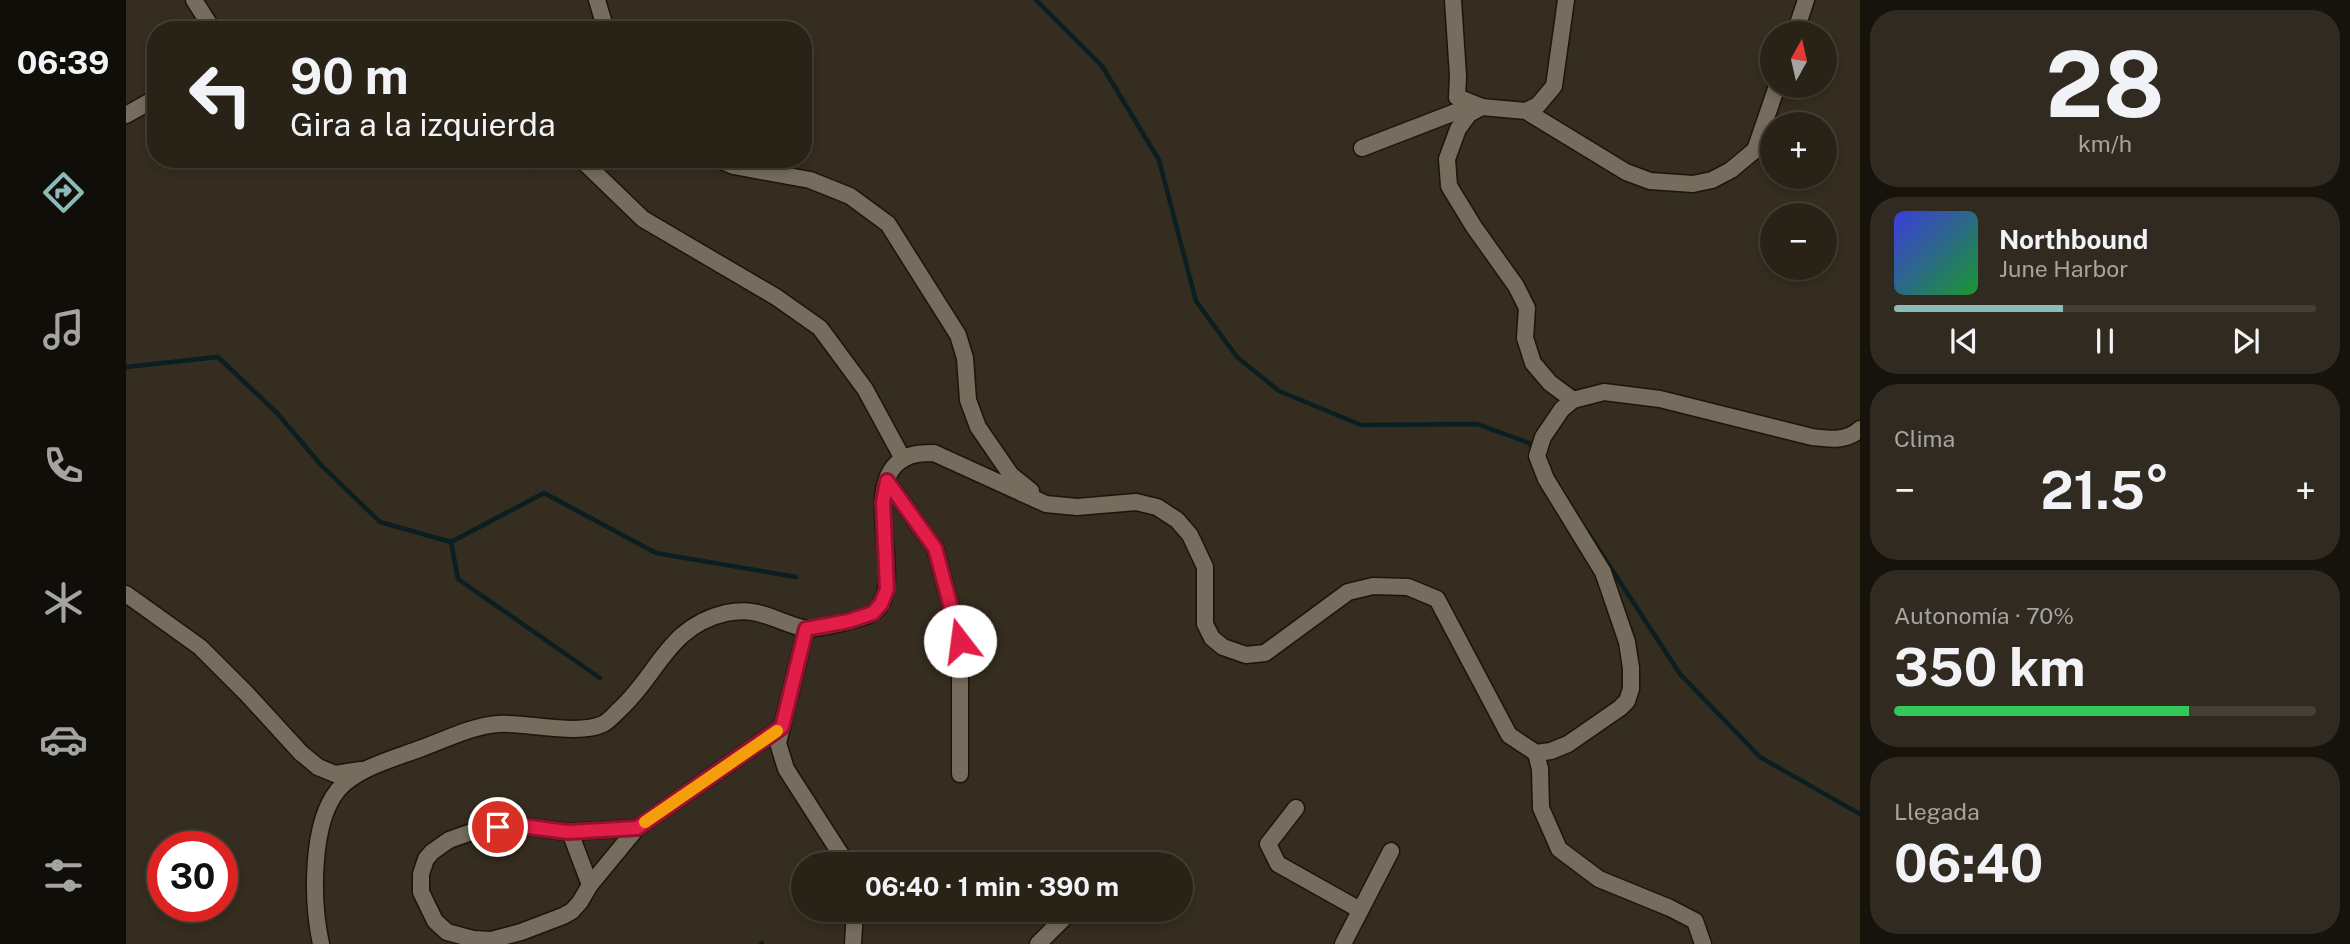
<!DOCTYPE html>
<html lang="es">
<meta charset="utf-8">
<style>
:root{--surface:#282217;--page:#302a20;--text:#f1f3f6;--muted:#a5a4a1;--line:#443f36;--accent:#8bbbb9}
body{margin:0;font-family:"Public Sans",sans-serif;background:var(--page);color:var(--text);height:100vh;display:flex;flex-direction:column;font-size:26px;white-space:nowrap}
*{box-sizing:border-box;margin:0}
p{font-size:23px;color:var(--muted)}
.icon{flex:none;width:38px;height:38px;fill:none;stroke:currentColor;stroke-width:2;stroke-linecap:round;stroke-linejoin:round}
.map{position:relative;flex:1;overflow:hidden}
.panel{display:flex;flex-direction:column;gap:10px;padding:10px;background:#16130d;width:490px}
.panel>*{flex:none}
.banner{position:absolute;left:21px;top:21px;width:665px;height:147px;border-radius:28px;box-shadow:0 4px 10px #0003,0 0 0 2px var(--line);background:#282217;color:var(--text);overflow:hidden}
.needle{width:46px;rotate:8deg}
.tools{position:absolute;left:1634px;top:21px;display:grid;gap:14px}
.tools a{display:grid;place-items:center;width:77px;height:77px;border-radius:50%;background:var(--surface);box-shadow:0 4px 10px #0003,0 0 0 2px var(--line);font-size:35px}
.speed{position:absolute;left:21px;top:831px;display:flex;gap:14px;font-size:35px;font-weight:700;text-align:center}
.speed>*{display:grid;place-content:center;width:91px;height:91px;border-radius:50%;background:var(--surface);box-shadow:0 4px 10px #0003,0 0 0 2px var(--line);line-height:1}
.speed .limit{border:10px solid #d22;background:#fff;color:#111}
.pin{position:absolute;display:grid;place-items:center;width:60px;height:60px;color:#fff;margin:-30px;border:4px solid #fff;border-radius:50%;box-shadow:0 2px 7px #0007}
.me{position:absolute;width:77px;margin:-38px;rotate:345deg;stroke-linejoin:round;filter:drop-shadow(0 0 5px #0008)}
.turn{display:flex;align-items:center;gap:24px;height:147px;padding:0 28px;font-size:32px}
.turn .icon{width:91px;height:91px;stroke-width:2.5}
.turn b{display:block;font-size:49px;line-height:60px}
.big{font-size:52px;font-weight:700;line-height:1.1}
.panel .card{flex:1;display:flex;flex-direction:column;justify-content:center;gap:10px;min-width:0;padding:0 24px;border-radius:28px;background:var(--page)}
.panel .dial{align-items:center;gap:0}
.dial b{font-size:91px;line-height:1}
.song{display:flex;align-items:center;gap:21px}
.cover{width:84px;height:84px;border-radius:10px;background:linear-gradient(135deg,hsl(240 70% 55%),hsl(130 70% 35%))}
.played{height:7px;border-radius:4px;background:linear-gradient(90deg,var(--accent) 40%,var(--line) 40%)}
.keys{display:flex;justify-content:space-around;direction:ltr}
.heat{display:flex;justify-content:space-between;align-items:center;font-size:38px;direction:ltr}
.charge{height:10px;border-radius:5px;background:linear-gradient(90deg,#34c759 70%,var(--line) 0)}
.trip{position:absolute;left:665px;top:852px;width:402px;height:70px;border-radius:35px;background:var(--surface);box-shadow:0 4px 10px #0003,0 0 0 2px var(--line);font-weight:700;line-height:70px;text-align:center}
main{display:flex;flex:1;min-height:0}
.menu{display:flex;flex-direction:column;width:126px;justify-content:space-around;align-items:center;background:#100e09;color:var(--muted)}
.menu .icon{width:49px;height:49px}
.menu .selected{color:var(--accent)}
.menu b{font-size:32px;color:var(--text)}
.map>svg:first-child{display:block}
</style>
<main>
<nav class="menu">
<b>06:39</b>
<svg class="icon selected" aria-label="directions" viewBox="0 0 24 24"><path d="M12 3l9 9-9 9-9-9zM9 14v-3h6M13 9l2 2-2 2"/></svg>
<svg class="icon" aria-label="music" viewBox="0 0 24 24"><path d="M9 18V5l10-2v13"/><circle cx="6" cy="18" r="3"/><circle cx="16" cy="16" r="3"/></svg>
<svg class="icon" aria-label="phone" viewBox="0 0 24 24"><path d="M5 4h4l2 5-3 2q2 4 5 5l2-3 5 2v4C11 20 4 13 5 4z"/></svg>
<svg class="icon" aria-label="climate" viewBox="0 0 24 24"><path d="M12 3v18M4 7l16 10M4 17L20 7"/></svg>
<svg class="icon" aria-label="car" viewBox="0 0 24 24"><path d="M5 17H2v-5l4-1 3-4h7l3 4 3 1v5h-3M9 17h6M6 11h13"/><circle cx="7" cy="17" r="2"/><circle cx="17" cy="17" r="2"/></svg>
<svg class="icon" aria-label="filters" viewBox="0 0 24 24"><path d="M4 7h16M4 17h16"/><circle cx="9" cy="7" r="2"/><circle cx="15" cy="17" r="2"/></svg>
</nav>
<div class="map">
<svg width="1734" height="944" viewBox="0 0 1734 944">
<rect width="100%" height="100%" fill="#352d1f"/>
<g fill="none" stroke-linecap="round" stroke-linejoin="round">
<g stroke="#0b1e21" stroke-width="4.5">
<path d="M910,0L976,66L1033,160L1070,301L1111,357L1153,391L1235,425L1351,424L1403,443L1408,450"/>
<path d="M0,367L92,357L151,413L195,465L254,522L325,542L418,493L530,553L670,577"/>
<path d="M1462,533L1554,674L1634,757L1734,814"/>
<path d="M325,542L332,579L474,678"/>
<path d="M635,944L636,943"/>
</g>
<defs>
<g id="minor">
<path d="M68,0L87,30"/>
<path d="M471,0L480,30"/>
<path d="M1327,0L1332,76L1331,97L1356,107"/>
<path d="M1669,33L1680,0"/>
<path d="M1400,111L1412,105L1428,86L1440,0"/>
<path d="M0,115L30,98"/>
<path d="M1236,148L1332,111"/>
<path d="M392,159L404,161L413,159"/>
<path d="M453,159L459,163L517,219L650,297L694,328L739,389L777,459"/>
<path d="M591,159L608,166L684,180L724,196L762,224L832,335L839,358L842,400L852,427L885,475L905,491"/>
<path d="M1447,400L1424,383L1407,363L1399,338L1401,308L1390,286L1348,227L1323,186L1321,159L1332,129L1343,114L1356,107L1400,111L1500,172L1524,181L1567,184L1586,180L1605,170L1629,150L1651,86"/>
<path d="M761,481L809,548L834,641V774"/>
<path d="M0,594L74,647L121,694L175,753L192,767L209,774L235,770"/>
<path d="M680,629L652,743L660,769L721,864"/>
<path d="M1410,753L1414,769L1415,808L1433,849L1473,879L1544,908L1569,921L1577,944"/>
<path d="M1170,808L1142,844L1152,864L1234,910"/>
<path d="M511,828L442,832L388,825L357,828L323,840L306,852L300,859L295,874V892L309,921L321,932L347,939L365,940L395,932L437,916L446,911L454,902L464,885L511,828L656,727"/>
<path d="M442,832L445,835L464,885"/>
<path d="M970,864H981"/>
<path d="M195,944C186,903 184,824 212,790C230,768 270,758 296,748C321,739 346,726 372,724C401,722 452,736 477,724C483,721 488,715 493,710C532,675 542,626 600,613C631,606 647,620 676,628C687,631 738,619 748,612C783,586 731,486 777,459C787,453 798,453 808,453L920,504L951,507L1010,502L1031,507L1051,520L1064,535L1079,567V624L1086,638L1097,647L1120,655L1139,653L1222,592L1247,586L1282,587L1311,599L1383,735L1410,753L1425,751L1442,744L1494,708L1501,701L1505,689V668L1501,642L1477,572L1420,479L1411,456L1417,437L1436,409L1447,400L1478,392L1534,399L1686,437C1703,439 1720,442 1734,429"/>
<path d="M727,944L729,910"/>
<path d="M912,944L946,910"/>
<path d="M1217,944L1265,851"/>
</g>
</defs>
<use href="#minor" stroke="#1c1508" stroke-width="19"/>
<use href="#minor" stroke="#776d5e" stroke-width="16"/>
</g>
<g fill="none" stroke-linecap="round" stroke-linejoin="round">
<defs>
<path id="route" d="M372,827L388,825L442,832L511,828L656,727L680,629L723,621L747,613L755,604L761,589L757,502L761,481L809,548L834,641"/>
</defs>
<use href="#route" stroke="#92132f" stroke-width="18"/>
<use href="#route" stroke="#e11d48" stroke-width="12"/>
<path stroke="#f59e0b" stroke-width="12" d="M519,822L651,731"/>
</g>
</svg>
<div class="tools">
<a><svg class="needle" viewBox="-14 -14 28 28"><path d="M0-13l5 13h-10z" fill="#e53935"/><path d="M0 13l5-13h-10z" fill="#a5a4a1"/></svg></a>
<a>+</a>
<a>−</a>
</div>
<div class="speed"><div class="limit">30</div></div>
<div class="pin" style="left:372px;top:827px;background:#d93025"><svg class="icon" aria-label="arrive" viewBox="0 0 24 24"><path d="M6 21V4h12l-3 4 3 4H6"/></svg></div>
<svg class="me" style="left:834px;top:641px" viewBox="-20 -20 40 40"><circle r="19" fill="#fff"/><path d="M0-13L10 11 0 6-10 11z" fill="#e11d48"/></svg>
<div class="trip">06:40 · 1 min · 390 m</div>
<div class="banner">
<div class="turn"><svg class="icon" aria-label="left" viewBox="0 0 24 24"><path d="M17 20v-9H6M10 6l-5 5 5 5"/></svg><div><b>90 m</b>Gira a la izquierda</div></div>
</div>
</div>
<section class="panel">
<div class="card dial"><b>28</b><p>km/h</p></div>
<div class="card">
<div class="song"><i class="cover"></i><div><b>Northbound</b><p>June Harbor</p></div></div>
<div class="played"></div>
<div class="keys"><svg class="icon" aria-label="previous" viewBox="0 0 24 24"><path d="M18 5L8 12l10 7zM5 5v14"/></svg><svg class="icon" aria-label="pause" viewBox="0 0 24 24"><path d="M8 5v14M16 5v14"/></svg><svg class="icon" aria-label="next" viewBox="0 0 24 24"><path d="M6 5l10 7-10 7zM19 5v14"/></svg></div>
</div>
<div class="card"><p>Clima</p>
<div class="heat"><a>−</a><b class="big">21.5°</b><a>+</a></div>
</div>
<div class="card"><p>Autonomía · 70%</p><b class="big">350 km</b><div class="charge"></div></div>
<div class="card"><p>Llegada</p><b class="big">06:40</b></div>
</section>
</main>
